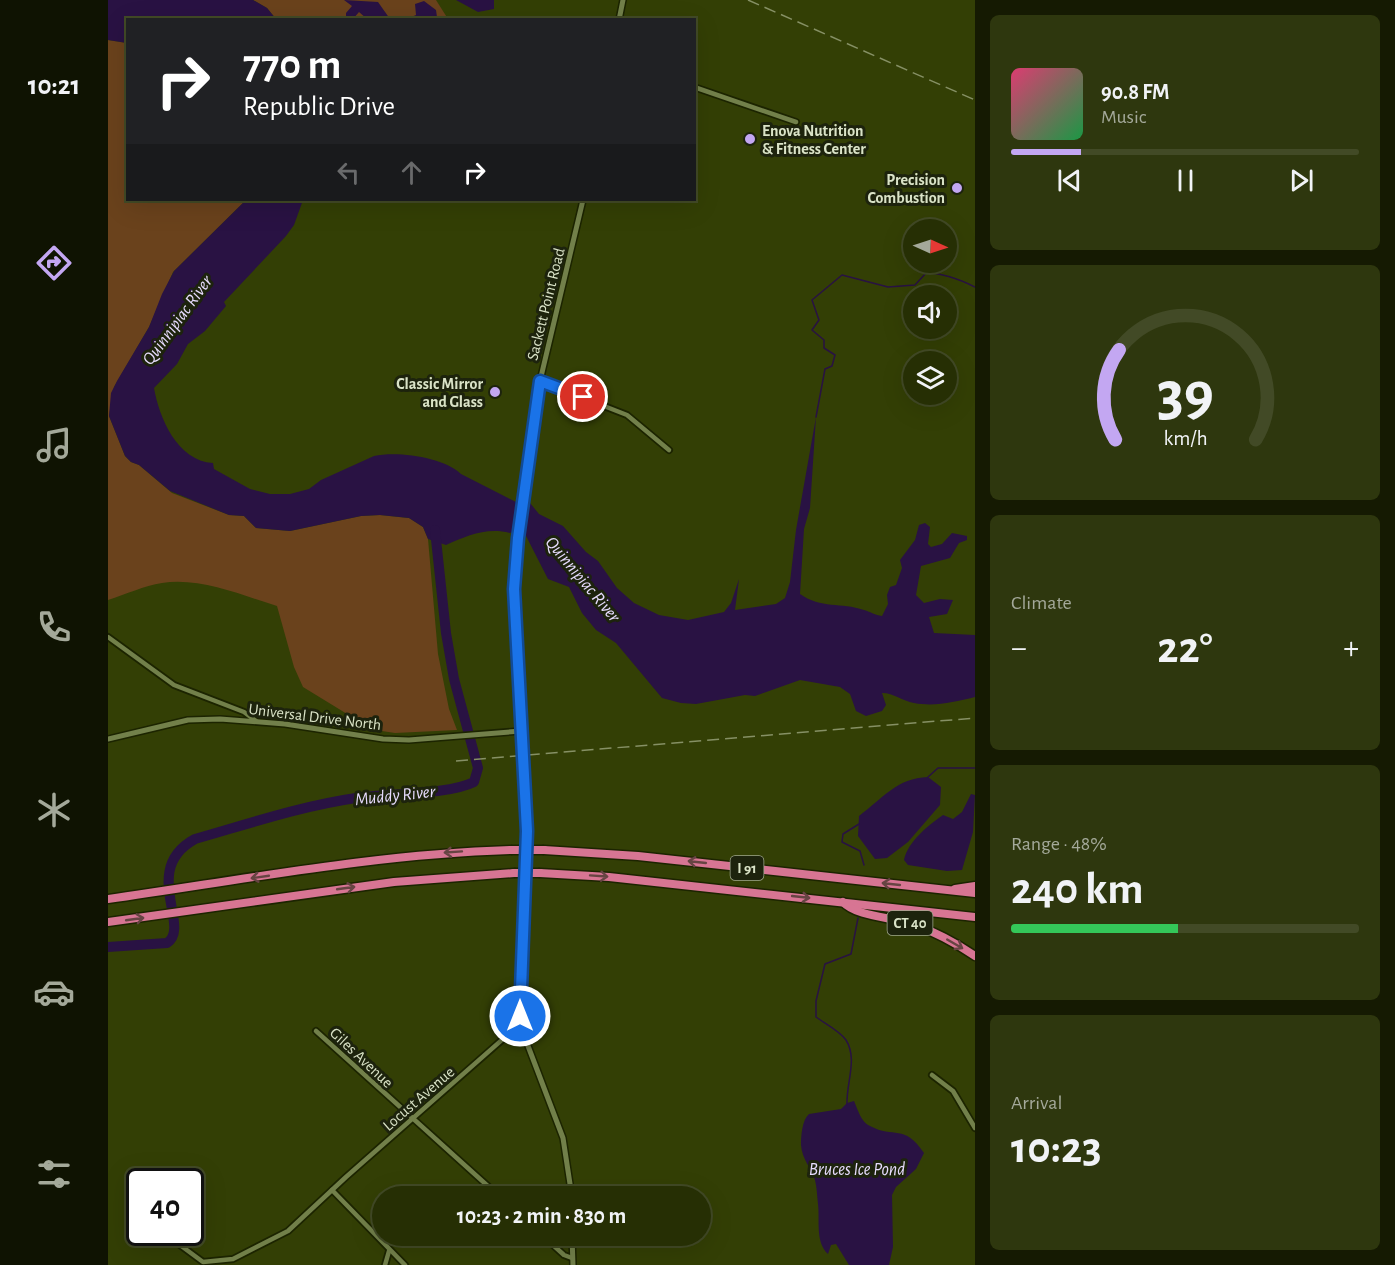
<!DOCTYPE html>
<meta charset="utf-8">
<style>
:root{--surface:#262f04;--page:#2e370e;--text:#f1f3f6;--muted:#a4a99a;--line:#424a26;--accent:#c3a7f2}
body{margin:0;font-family:"Alegreya Sans",sans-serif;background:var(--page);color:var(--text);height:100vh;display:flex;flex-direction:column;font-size:22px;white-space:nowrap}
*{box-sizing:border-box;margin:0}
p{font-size:20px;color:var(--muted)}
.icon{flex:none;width:33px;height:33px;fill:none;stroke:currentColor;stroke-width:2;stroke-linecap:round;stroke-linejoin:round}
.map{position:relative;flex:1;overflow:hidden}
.details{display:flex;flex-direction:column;gap:15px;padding:15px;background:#151a02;width:420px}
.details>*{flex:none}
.banner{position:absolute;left:18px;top:18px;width:570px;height:183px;border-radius:0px;box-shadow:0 6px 24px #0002,0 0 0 2px var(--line);background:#202124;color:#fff;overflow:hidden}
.needle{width:39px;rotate:93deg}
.controls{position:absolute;left:795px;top:219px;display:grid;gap:12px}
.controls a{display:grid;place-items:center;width:54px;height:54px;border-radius:50%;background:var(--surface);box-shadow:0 6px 24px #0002,0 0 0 2px var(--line);font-size:30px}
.speed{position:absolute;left:18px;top:1168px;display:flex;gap:12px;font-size:30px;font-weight:700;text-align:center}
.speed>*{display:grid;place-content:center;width:78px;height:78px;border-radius:50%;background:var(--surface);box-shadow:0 6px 24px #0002,0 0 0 2px var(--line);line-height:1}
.speed .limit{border:3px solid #111;border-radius:9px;background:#fff;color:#111}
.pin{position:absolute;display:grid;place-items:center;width:51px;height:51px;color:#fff;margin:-26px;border:3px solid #fff;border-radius:50%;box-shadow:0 2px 6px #0007}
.me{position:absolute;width:66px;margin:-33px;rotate:0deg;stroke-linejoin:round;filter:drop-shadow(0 0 4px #0008)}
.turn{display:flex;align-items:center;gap:21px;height:126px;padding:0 18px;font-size:27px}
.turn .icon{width:78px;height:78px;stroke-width:2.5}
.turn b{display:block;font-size:42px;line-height:51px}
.lanes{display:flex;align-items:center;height:57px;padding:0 18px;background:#0003;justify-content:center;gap:30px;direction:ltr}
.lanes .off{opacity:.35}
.big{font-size:45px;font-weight:600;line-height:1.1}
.details .card{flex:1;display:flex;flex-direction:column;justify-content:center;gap:9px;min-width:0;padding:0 21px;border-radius:9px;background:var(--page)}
.details .dial{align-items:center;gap:0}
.dial svg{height:156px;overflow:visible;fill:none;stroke:var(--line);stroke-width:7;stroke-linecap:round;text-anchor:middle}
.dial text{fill:var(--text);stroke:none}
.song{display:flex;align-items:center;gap:18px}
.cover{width:72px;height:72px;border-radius:9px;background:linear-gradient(135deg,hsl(340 70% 55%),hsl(140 70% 35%))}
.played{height:6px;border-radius:3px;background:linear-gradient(90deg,var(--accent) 20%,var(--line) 20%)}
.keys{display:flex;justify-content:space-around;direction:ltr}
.heat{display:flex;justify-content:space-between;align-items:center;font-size:33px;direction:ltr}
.charge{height:9px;border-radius:4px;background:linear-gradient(90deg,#34c759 48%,var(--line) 0)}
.trip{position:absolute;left:264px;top:1186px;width:339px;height:60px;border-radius:30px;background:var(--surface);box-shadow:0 6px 24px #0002,0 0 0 2px var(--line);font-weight:600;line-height:60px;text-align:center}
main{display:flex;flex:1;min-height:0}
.menu{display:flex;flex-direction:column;width:108px;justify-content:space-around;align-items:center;background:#0f1302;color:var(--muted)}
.menu .icon{width:42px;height:42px}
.menu .on{color:var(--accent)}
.menu b{font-size:27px;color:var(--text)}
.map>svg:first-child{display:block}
</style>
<main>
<nav class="menu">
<b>10:21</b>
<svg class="icon on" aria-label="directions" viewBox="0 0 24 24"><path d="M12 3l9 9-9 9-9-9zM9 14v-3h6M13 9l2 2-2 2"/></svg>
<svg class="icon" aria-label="music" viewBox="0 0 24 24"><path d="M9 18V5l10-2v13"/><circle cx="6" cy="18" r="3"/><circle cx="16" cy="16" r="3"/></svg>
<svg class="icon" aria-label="phone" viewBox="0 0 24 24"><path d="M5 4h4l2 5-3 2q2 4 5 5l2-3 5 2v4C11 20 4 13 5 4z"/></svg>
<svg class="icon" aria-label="climate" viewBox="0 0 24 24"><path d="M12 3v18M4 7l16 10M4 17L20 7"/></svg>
<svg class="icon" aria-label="car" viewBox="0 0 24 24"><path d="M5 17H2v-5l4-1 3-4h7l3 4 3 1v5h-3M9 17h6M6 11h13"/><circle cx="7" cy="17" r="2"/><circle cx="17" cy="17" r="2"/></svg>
<svg class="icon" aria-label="filters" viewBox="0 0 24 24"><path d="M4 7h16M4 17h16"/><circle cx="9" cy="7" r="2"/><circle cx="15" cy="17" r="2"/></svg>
</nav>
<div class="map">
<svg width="867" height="1265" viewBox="0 0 867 1265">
<rect width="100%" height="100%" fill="#333f05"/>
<g fill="#6a421c">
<path d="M145,0H328L340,19H168L159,8Z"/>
<path d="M0,40L19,43L20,200H138L65,272L41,327L6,387L1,416L17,456L23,462L31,465L64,493L121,515L136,516L148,528L182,531L253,516L272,515L301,518L315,527L320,539L330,654L341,709L349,730L287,733L241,726L244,717L195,687L186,667L169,606C133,595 92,577 54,583C36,586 18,594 0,600Z"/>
</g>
<g fill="#291243">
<path d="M0,0H145L159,8L168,19L20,20L19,43L0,40Z"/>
<path d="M236,0L270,2L282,19H259L251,12L245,19H238V13L244,6Z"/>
<path d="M348,0H386V9L370,12Z"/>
<path d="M316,1L328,10L329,17L327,19H299L308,15L307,4Z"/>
<path d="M138,200H195L186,225L178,236L116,302L118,306L97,331L80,344L69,364L46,388C51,417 69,461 105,463L106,469L142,489L162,494H182L201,489L213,480L266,456C290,451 335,457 353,474L410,503H422L431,514L455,526L478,552L490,561L509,588L526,603L551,615L580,620L616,612L623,603L631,579L627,610L668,604L677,598L682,582L688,530L708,417L702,508L696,529L692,594C713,609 733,602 756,610C763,612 767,615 774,616L780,604L779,595L782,587L788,585L794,568L792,560L807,540L811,525L817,523L822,527L820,544L823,547L834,544L844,533L859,536V540L851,543L842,558L813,566L808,595L816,603L832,599L845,600L839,614L821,617L826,633L867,635V697C846,702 827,707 806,703C794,701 786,693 774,693L778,705L774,711L758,716L748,711L742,694L732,687L692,680L647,696L637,695L588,704L573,703L554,698L508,643L488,630L474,613L461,587L440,579L416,532L406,531L402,533C378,527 359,536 338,545L320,539L315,527L301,518L272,515L253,516L182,531L148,528L136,516L121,515L62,491L31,465L23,462L17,456L1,416L3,393L9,381L41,327L54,294L66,271Z"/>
<path d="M820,777L833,787L832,805L800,842L779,858L767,859L750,836L751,816C775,798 789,778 820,777Z"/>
<path d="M863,794L867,795L865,832L854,870L839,871L800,865L796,860C800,841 821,825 835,815L845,819L854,812Z"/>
<path d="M746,1101C750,1110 753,1122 762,1126C786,1139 796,1123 816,1153L808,1169L788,1187L784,1195L785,1247L781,1265H741L728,1244L723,1245L720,1254C707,1242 712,1220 710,1204C709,1196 709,1188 707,1180C703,1168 694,1159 693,1145C693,1136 694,1120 701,1114L733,1109L739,1103Z"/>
</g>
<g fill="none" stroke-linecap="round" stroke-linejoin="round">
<g stroke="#291243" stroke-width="1.5">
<path d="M708,417L717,369L724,366L727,355L716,348V340L704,330L711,320L704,300L734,275L780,287L807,285L818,273C835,273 851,279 867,287"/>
<path d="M820,777L830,768H867"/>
<path d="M751,824L735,834L734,842L752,851L756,865"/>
<path d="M739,1105C738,1083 750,1059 738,1040C732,1031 716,1023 708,1017V1001L717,964L743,954L750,918"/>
</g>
<path stroke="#291243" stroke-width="10" d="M0,947L59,943C84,927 32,869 87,839C140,824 193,806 248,798C280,793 340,795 366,782L370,768L346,679L338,633L327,530"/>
<defs>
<g id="minor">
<path d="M586,87L688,122"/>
<path d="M432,381L519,415L561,450"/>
<path d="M0,637L66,685L136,712L148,721"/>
<path d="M208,1031L392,1197"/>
<path d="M824,1075L845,1091L867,1128"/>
<path d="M224,1190L297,1265"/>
<path d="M435,1236L456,1255L464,1258"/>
<path d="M72,1245L95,1262L125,1259L180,1231L238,1177L403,1032L414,1028"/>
<path d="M277,1265L281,1251"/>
</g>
<g id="tertiary">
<path d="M511,20L515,0"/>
<path d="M0,739L80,720L112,719L177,724L275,739L301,740L413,731"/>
<path d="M464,1197L455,1138L417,1038L412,1016L419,831L407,626V567L432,381L475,200"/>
<path d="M464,1236L465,1265"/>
</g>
<g id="motorway">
<path d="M436,850L530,856L867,893"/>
<path d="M432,873L501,877L867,917"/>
<path d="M847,889L867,886"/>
<path d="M0,899C134,880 268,854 403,850"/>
<path d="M735,902C749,917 784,917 805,924C827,932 848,943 867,956"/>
<path d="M0,922L286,882L406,873"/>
</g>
</defs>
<use href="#minor" stroke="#1c2400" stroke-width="8"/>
<use href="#tertiary" stroke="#1c2400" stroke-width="8"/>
<use href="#motorway" stroke="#1c2400" stroke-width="11"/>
<use href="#minor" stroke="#72804a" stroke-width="4.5"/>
<use href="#tertiary" stroke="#72804a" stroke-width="5"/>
<use href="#motorway" stroke="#d77593" stroke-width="8"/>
<g stroke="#869065" stroke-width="1.5" stroke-dasharray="12 6" stroke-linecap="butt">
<path d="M640,0L867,100"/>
<path d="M348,761L867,718"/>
</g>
<defs>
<g id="motorway-bridge">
<path d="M403,850H436"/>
<path d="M406,873H432"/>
</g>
</defs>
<use href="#motorway-bridge" stroke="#1c2400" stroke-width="11" stroke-linecap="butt"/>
<use href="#motorway-bridge" stroke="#d77593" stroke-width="8"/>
</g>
<defs><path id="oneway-shaft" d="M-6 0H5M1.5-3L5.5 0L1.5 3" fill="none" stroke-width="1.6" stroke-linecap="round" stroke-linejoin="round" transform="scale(1.5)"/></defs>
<g stroke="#674443">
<use href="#oneway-shaft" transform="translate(345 852) rotate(176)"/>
<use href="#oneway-shaft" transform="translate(589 862) rotate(-174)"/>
<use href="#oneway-shaft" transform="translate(491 876) rotate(4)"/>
<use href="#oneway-shaft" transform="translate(152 877) rotate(172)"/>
<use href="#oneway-shaft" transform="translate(783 884) rotate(-174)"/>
<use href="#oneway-shaft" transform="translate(238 888) rotate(-8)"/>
<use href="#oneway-shaft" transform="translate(693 897) rotate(6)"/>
<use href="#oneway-shaft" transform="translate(27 919) rotate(-8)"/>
<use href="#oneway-shaft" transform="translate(847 944) rotate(30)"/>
</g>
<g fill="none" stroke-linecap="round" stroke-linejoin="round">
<defs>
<path id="route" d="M412,1016L419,831L406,589L410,538L432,381L475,397"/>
</defs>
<use href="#route" stroke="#114b97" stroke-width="15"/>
<use href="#route" stroke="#1a73e8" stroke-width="10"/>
</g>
<g fill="#c3a7f2" stroke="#1d230d" stroke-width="2">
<circle cx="642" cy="139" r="6"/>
<circle cx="849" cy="188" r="6"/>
<circle cx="387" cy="392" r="6"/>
</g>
<g text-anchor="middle" stroke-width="6" stroke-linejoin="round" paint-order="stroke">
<g fill="#1d230d" stroke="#a1a98f" stroke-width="1.5">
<rect x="622.5" y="856" width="33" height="24" rx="4.5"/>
<rect x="779.5" y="911" width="45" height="24" rx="4.5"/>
</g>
<g font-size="15" font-weight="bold" fill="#dae3c7">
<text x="639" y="873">I 91</text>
<text x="802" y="928">CT 40</text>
</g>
<g font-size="16" font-weight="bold" fill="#dae3c7" stroke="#1d230d" text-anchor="end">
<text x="654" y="136" text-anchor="start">Enova Nutrition<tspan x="654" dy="18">&amp; Fitness Center</tspan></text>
<text x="837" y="185">Precision<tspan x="837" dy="18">Combustion</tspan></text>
<text x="375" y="389">Classic Mirror<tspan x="375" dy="18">and Glass</tspan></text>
</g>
<g font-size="16" fill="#dae3c7" stroke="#1d230d">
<text transform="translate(437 304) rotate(-76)" y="6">Sackett Point Road</text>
<text transform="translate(207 716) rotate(7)" y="6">Universal Drive North</text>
<text transform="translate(254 1057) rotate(43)" y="6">Giles Avenue</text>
<text transform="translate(310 1098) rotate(-41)" y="6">Locust Avenue</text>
</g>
<g font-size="18" font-style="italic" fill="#e7dcfe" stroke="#1d230d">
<text transform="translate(69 320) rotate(-54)" y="6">Quinnipiac River</text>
<text transform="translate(475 579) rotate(50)" y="6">Quinnipiac River</text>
<text transform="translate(287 795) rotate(-6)" y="6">Muddy River</text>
<text x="749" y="1175">Bruces Ice Pond</text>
</g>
</g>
</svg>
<div class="controls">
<a><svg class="needle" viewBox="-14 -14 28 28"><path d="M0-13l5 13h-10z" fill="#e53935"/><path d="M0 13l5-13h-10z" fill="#a4a99a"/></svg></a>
<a><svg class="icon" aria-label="sound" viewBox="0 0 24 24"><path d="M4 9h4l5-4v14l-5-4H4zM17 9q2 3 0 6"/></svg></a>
<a><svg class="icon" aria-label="layers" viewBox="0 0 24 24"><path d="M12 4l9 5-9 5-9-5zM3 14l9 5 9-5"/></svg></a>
</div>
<div class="speed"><div class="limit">40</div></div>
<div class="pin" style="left:475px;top:397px;background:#d93025"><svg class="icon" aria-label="arrive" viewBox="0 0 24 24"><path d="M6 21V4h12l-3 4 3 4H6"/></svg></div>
<svg class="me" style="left:412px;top:1016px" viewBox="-20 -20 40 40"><circle r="17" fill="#1a73e8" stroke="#fff" stroke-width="3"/><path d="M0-11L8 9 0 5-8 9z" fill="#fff"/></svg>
<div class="trip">10:23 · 2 min · 830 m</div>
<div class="banner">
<div class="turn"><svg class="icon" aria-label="right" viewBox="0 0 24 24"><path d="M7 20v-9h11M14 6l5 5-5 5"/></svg><div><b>770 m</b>Republic Drive</div></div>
<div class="lanes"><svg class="icon off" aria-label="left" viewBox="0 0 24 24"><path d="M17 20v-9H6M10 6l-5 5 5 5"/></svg><svg class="icon off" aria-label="ahead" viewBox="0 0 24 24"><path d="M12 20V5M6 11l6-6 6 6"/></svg><svg class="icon" aria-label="right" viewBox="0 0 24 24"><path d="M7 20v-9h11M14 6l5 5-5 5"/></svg></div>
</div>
</div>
<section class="details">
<div class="card">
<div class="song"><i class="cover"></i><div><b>90.8 FM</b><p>Music</p></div></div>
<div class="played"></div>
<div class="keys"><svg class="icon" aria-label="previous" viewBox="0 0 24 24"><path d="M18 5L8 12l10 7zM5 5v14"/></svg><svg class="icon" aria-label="pause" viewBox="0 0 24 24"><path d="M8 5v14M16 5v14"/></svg><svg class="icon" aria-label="next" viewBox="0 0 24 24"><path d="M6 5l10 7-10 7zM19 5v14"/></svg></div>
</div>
<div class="card dial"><svg viewBox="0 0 100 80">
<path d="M14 69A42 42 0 1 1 86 69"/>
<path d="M14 69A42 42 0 0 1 16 23" stroke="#c3a7f2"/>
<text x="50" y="56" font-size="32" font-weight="700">39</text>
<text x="50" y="72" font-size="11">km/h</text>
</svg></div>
<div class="card"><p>Climate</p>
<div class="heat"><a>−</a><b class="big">22°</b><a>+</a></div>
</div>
<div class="card"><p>Range · 48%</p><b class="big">240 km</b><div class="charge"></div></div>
<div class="card"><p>Arrival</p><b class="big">10:23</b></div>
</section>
</main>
